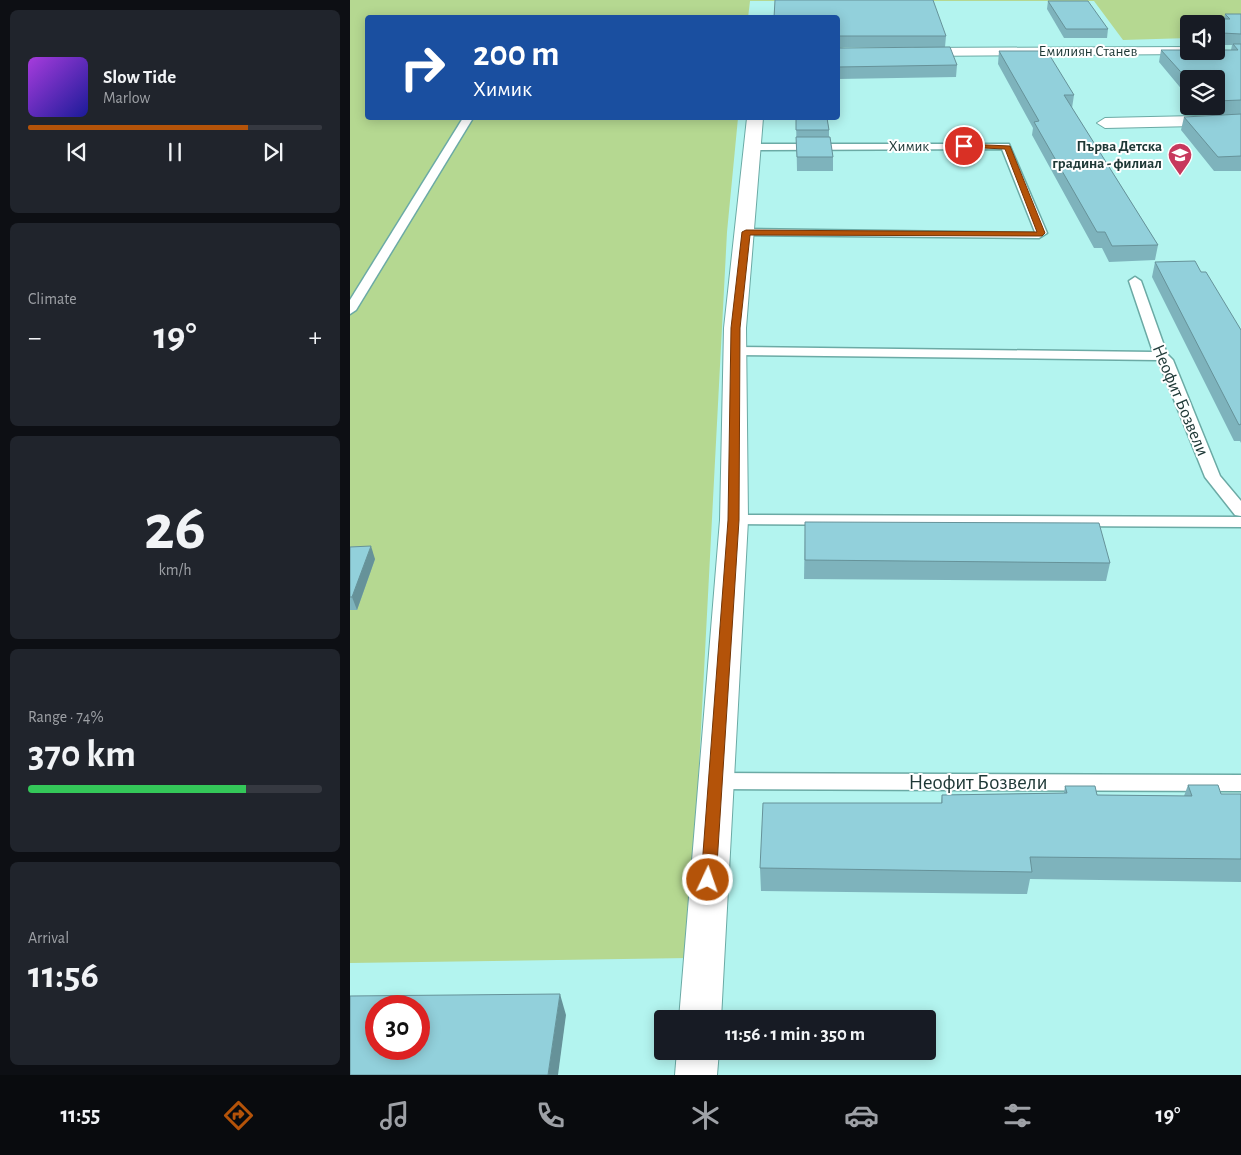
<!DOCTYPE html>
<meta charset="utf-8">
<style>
:root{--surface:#171b24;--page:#20242c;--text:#f1f3f6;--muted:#9ea1a6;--line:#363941;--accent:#b45309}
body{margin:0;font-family:"Alegreya Sans",sans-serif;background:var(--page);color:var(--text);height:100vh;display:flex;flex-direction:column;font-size:19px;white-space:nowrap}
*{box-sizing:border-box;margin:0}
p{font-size:16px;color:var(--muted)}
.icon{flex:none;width:28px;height:28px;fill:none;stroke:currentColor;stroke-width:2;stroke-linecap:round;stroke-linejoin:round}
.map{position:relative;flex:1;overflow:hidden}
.drawer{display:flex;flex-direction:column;gap:10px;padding:10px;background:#0d0f14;width:350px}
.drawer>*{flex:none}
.guide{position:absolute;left:15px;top:15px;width:475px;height:105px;border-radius:5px;box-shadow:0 2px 12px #0003;background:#1a4fa0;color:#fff;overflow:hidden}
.controls{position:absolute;left:830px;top:15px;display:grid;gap:10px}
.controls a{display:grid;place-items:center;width:45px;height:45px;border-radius:5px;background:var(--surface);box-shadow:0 2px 12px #0003;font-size:25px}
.speed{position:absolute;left:15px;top:995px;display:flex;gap:10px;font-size:25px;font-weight:700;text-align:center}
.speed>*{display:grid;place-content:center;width:65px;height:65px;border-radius:50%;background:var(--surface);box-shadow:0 2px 12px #0003;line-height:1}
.speed .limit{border:8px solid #d22;background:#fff;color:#111}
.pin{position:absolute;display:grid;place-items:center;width:42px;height:42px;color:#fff;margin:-21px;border:2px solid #fff;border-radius:50%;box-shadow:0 1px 5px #0007}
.me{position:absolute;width:55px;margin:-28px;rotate:3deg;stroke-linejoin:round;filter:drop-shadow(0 0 4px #0008)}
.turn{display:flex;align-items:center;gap:18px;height:105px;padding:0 25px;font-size:22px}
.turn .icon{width:65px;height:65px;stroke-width:2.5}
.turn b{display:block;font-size:35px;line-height:42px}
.big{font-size:38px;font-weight:700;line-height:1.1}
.drawer .tile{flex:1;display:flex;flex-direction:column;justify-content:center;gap:8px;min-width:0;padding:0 18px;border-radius:8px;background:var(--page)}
.drawer .dial{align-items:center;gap:0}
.dial b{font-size:65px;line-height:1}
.song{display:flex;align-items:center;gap:15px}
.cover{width:60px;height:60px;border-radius:8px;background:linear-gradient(135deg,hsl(280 70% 55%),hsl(240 70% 35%))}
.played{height:5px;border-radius:2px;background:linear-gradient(90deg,var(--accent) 75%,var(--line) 75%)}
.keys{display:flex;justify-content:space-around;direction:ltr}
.heat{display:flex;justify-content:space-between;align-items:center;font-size:28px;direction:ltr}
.charge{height:8px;border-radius:4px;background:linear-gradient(90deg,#34c759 74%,var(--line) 0)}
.trip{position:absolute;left:304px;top:1010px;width:282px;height:50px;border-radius:5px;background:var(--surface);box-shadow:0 2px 12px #0003;font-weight:700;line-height:50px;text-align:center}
.dock{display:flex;height:80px;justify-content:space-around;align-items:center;background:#090b0e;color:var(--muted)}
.dock .icon{width:35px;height:35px}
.dock .active{color:var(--accent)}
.dock b{font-size:22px;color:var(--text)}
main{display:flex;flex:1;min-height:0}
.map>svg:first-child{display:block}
</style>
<main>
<section class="drawer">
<div class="tile">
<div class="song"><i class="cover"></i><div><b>Slow Tide</b><p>Marlow</p></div></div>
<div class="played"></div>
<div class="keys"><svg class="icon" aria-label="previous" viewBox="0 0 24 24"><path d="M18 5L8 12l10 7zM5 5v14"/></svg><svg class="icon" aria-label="pause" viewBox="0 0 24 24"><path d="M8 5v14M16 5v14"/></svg><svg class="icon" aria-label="next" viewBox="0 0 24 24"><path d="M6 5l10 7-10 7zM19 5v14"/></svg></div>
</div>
<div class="tile"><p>Climate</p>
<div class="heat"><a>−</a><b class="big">19°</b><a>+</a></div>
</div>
<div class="tile dial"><b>26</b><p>km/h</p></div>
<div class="tile"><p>Range · 74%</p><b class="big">370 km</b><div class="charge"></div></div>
<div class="tile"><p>Arrival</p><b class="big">11:56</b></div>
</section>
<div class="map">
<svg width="891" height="1075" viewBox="0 0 891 1075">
<rect width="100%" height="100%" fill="#b3f4ef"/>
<path fill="#b5d891" d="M0,0H891V20L835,21L839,25V38L773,40L744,1H400L398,18H18V118H388L377,232L339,958L0,963Z"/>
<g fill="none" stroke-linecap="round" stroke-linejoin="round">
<defs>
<g id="service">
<path d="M113,118H123L6,310L0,314V300Z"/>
<path d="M659,144L697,233L689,238L396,235L390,232L396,229L683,233L685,232L652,149L403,150L398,147L403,144Z"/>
<path d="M785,277L791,281L817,354L823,360L870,476L891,501V516L885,515L855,477L808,360L384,355L377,351L384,347L803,352L779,281Z"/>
<path d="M384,515L891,517V527L378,524L376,520L378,516Z"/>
<path d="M364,773L891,775V791L364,789L357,787L354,781L357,775Z"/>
</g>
<g id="minor">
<path d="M839,47V51H846L844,54L565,56L558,52L565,48Z"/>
<path d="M891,115V125L755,128L747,123L755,118Z"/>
<path d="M397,118H413L396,328L398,520L371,1019H329L370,520L374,328Z"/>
<path d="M327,1051H369L367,1075H325Z"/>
</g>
</defs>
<use href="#service" stroke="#6baaa5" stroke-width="3"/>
<use href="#minor" stroke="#6baaa5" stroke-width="2"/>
<use href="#service" fill="#fff" fill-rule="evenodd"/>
<use href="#minor" fill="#fff" fill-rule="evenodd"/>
</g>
<g fill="#7eb3bc">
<path d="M698,1L758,29L757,38H714L697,9Z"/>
<path d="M875,14H891V171H864L831,130L834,117L889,114H853L846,106H866V79H839V98L809,62L811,50H881L882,45H869L866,43V24H856L857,19H874Z"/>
<path d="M488,18L596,36L595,47H488L607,65L606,77L488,79Z"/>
<path d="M649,51L724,95L722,108L808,245L805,260L759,262L752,248H744L682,135L683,128L648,64Z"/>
<path d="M436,118H477L479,130V137L483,157V171H447L446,119H436Z"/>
<path d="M805,262L851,272L891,330V443L890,441H884L802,277Z"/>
<path d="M455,522L760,563L756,581L454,579Z"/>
<path d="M0,547L25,559L7,610H0Z"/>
<path d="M838,785L871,794H891V882L680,879L677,894L411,891L410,868L591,803L592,795L714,793L715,786L747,795L834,796Z"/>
</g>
<g fill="#669299">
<path d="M21,546L25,559L7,610L2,597Z"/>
<path d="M210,994L216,1015L208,1075H198Z"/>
</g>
<g fill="#92d0db" stroke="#669299" fill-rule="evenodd">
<path d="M425,0H583L596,36H488V40V18H424Z"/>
<path d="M698,1H738L758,29H716Z"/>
<path d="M875,14H891V34L872,33L866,28V24H862L857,19H880Z"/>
<path d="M883,44H891V100L866,101V79H839V81L811,50H839V51H866V50H888Z"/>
<path d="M488,47V48L600,47L607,65L488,67Z"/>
<path d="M649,51H697L724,95H714L808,245L762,246L755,232H747L684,122L689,121Z"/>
<path d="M891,114V156L868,157L834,117Z"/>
<path d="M446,118H477L479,130H446Z"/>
<path d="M446,137H480L483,157H447Z"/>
<path d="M845,261L851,272H856L891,330V424L889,425L805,262Z"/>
<path d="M455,522L749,523L760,563L455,560Z"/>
<path d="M21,546L2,597H0V547Z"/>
<path d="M838,785H868L871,794H891V859L680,857L682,872L410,868L413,803H592V795L717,793L715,786H745L747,795L842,796Z"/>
<path d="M210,994L198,1075H0V996ZM26,1006H69V1049H26Z"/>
</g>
<path fill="#b45309" stroke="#753606" d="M614,144L660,146L695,233L692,236L400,235L390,328L389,520L366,880L364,885L358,887L353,885L351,880L378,520L381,328L392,232L396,230L687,232L655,149L612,147Z"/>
<defs>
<symbol id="school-pin" viewBox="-11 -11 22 30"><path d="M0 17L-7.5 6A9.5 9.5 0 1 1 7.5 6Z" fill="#c7385d" stroke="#fff"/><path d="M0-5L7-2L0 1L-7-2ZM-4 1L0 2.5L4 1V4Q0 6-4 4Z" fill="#fff"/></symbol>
</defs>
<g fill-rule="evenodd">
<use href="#school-pin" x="816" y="141" width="28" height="38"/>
</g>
<g text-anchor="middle" stroke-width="4" stroke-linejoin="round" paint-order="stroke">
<g font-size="15" fill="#1e3836" stroke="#fff">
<text x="738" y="56">Емилиян Станев</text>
<text x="559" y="151">Химик</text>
</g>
<g font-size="15" font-weight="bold" fill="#1e3836" stroke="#fff" text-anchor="end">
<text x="812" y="151">Първа Детска<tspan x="812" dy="17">градина - филиал</tspan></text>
</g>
<g font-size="18" fill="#1e3836" stroke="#fff">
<text transform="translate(831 400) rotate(67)" y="6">Неофит Бозвели</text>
</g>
<g font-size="21" fill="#1e3836" stroke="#fff">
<text x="628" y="789">Неофит Бозвели</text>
</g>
</g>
</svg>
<div class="controls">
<a><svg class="icon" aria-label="sound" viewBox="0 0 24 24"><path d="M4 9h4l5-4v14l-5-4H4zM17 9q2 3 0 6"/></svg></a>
<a><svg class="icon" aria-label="layers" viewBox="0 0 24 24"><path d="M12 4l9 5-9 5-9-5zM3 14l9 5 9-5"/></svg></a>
</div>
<div class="speed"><div class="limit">30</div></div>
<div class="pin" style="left:614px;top:146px;background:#d93025"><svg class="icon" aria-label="arrive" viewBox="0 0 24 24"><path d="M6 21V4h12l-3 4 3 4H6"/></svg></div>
<svg class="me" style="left:358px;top:880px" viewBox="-20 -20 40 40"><circle r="17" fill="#b45309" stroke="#fff" stroke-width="3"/><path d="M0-11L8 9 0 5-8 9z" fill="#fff"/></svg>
<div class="trip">11:56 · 1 min · 350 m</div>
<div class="guide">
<div class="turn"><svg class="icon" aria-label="right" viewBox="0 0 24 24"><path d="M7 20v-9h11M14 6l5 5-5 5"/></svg><div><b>200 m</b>Химик</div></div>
</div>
</div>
</main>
<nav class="dock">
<b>11:55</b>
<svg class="icon active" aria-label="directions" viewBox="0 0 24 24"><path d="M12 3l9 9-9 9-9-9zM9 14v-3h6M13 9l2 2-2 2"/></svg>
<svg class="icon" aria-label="music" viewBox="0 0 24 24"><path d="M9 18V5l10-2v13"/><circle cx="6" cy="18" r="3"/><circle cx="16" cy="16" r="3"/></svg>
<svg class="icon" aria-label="phone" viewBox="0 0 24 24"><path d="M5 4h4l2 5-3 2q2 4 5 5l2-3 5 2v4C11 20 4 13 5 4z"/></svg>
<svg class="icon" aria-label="climate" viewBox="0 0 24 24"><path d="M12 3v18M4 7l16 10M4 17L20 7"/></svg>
<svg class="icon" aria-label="car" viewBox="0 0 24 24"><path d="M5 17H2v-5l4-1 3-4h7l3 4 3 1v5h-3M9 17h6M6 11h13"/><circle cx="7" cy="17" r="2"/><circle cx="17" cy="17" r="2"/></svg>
<svg class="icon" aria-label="filters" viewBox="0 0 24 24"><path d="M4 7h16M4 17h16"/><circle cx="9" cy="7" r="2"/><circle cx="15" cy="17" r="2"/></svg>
<b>19°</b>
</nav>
